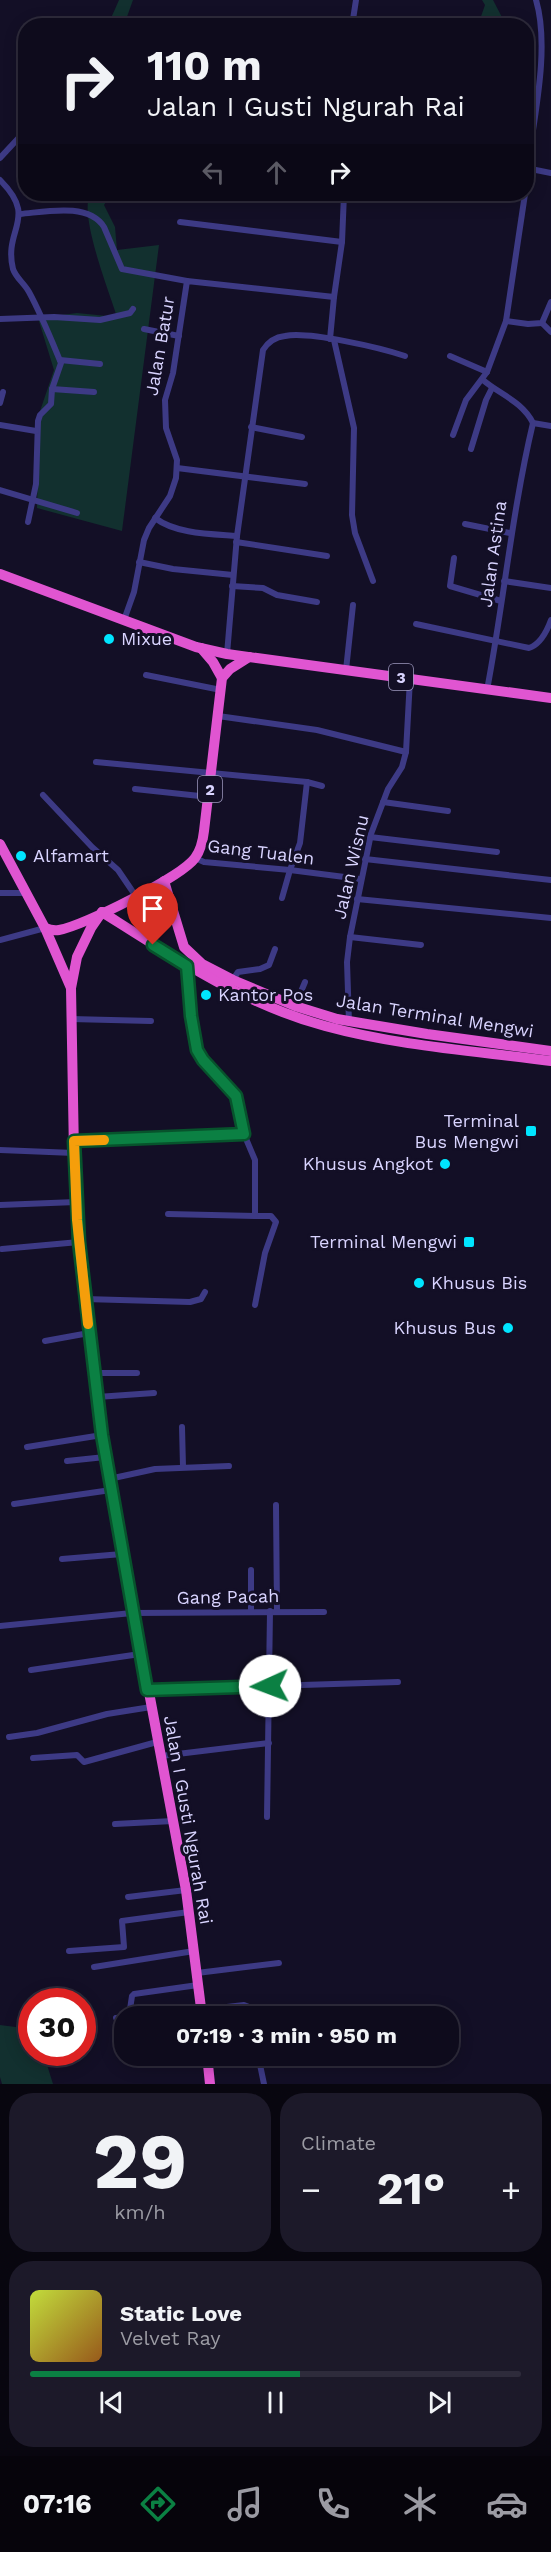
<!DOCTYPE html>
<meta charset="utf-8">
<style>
:root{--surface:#0e0b1c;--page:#1c1929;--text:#f1f3f6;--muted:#9b9ba3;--line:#2e2b3b;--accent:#0b8043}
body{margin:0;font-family:"Work Sans",sans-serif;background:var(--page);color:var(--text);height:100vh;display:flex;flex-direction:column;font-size:22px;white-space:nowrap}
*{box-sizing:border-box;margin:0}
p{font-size:20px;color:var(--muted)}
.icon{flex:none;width:33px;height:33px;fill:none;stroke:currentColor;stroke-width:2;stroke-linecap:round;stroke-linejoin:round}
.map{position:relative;height:2084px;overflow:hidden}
.panel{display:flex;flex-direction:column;gap:9px;padding:9px;background:#08060f;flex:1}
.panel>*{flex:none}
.banner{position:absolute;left:18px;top:18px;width:516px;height:183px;border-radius:24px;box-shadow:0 3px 15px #0003,0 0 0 2px var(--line);background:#0e0b1c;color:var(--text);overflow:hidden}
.speed{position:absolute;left:18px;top:1988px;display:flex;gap:12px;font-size:30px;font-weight:700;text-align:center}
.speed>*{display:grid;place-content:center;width:78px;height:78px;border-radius:50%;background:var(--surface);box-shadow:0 3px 15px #0003,0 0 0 2px var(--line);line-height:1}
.speed .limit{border:9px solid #d22;background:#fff;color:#111}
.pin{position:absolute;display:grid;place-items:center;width:51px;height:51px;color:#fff;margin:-62px -26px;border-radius:50% 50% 50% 0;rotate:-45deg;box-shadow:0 0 6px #0007}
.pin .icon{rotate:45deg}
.me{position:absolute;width:66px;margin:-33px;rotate:268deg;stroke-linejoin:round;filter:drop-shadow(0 0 4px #0008)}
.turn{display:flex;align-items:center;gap:21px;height:126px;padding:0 30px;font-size:27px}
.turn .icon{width:78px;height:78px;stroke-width:2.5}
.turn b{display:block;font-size:42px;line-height:51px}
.lanes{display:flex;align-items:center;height:57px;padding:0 30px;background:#0003;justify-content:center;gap:30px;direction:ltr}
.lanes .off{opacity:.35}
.big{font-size:45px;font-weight:700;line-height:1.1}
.panel .card{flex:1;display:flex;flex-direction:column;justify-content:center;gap:9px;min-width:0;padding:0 21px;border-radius:24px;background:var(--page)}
.panel .dial{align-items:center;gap:0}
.dial b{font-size:78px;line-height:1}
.song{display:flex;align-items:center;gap:18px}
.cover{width:72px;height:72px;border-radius:9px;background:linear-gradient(135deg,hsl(70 70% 55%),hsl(30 70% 35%))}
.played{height:6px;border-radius:3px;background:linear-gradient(90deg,var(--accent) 55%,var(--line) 55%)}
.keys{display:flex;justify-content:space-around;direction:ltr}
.heat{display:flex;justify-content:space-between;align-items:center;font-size:33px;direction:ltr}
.panel .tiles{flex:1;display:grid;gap:9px;grid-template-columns:1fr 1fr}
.card:last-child{grid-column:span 2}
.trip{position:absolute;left:114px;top:2006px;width:345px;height:60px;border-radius:24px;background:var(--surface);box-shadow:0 3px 15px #0003,0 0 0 2px var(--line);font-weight:700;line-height:60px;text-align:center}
.menu{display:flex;height:96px;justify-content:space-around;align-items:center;background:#06040b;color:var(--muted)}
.menu .icon{width:42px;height:42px}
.menu .selected{color:var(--accent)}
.menu b{font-size:27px;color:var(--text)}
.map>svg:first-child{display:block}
</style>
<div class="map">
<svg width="551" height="2084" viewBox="0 0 551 2084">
<rect width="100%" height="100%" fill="#130f26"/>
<g fill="#12302f">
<path d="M119,0H133L124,25H108Z"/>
<path d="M482,0H493L506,25H478L485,5Z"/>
<path d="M90,194H111L104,205L115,227L117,250L159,245L122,531L37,508L39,414L54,370L38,318L77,313L117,317C109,291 79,216 90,194Z"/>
<path d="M0,2025L31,2029L32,2052H43L53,2084H2L0,2077Z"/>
</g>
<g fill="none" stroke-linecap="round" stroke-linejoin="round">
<g stroke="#3d3a85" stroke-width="6">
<path d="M352,26L356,0"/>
<path d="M0,158L26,130"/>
<path d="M526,168L551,173"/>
<path d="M526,179C532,125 551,51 536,0"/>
<path d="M0,180C39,219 3,228 13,269C16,278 24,283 29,292C41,314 51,339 61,363L52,389L51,404L40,415L38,421L36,484L28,522"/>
<path d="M20,214C45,212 88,202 104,227L122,269L187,281"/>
<path d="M180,222L342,242"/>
<path d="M0,319L54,317L100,320L130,313L133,309"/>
<path d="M506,321L528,324L542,323L551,302"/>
<path d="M542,323L551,332"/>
<path d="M144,329L179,336"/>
<path d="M330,339L334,297"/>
<path d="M334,340L354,428L352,515L355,533L373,581"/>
<path d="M450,356L487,372"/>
<path d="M60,360L100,364"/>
<path d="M483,380C499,394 522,401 533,423"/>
<path d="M52,389L94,392"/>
<path d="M0,403L3,392"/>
<path d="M533,423L551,426"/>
<path d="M0,425L36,431"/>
<path d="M251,427L302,437"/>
<path d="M453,435L466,400L487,372L506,321L525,194"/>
<path d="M471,449L486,400L492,388"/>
<path d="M177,468L305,484"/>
<path d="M0,490L77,513"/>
<path d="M155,518C176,534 211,534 237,536"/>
<path d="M465,524L510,533"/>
<path d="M236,542L327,556"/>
<path d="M454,558L450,586L501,601"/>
<path d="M139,562L173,569L233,575"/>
<path d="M504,581L551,588"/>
<path d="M232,586L263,588L277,595L317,602"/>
<path d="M124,620L134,592L144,540L149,528L170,496L176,478L177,460L166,428L165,400L173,373L187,281L334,297L342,242L344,194"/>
<path d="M416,624L529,648C541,644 547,631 551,620"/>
<path d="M227,654L237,536L263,350C268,342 276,337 285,336C309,331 381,348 405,356"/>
<path d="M346,670L353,605"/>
<path d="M146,675L221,690"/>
<path d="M487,690C504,601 512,511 533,423"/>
<path d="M218,716L317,730L406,752"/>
<path d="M96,762L307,782L322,786"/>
<path d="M135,789L209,797"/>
<path d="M43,795L92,847L118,870L135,895"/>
<path d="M383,802L448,811"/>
<path d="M370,837L497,852"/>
<path d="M195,858L204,862L290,870L360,879"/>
<path d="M365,859L551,880"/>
<path d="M0,893H26"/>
<path d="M282,898L290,870L300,843L307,782"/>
<path d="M357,899L551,918"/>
<path d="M350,937L421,945"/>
<path d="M0,940L45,928"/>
<path d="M232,981L238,972L260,969L269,965L275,949"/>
<path d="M295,1006L305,982"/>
<path d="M71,1019L151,1021"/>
<path d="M349,1022L347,962L350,937L371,834L388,789L402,767L406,752L410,679"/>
<path d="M244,1134L255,1160V1216H271L276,1222L265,1253L255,1305"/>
<path d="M73,1141L244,1134L236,1096L203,1060L197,1050L191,1016L187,966"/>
<path d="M0,1150L74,1153"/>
<path d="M0,1205L76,1202"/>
<path d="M168,1214L255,1216"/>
<path d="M2,1249L79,1242"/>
<path d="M85,1299L190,1302L201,1299L205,1292"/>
<path d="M45,1341L89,1333"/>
<path d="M94,1373H137"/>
<path d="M97,1397L154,1393"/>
<path d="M182,1427L183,1467"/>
<path d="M27,1447L102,1435"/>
<path d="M67,1461L105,1457"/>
<path d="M109,1479L155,1469L229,1466"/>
<path d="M14,1504L111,1490"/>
<path d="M276,1505L277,1611"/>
<path d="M62,1559L122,1554"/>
<path d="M251,1570V1611"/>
<path d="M0,1626L132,1613L324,1612"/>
<path d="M31,1670L140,1654"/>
<path d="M148,1690L398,1682"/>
<path d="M9,1737L37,1733L107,1714L151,1707"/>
<path d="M161,1756L269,1743"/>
<path d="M33,1758L77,1755L84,1762L157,1742"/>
<path d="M267,1817L270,1611"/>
<path d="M115,1824L173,1821"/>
<path d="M128,1897L186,1890"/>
<path d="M69,1951L124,1947L122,1921L189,1912"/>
<path d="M94,1967L194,1951"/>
<path d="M197,1973L279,1963"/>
<path d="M201,2010L244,2005L249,2007L251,2016"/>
<path d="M129,2016L132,1996L134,1994L198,1985"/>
<path d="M116,2018L124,2017"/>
<path d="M258,2055L264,2084"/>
</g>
<g stroke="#e055d1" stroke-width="10">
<path d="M0,574L196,647L227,654L551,698"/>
<path d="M201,648L213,662L222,678"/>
<path d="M0,844L45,928L71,988"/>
<path d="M164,881L184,947L202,964L233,980L295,1006L337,1019L427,1034L551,1051"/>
<path d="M102,912L91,928L77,957L71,988L74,1153L79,1242L105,1457L186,1890L202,2016"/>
<path d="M102,912C173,957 243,1004 325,1026C398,1046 476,1051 551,1061"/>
<path d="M45,928C50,930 54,931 59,930C83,926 181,877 195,858C201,850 203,840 204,831L222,678L230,669L249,657"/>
<path d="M207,2055L210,2084"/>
</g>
</g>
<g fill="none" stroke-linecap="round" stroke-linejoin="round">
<defs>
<path id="route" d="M153,945L187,966L191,1016L197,1050L203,1060L236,1096L244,1134L74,1141L79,1242L102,1435L147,1690L270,1686"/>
</defs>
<use href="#route" stroke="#07532c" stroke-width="15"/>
<use href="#route" stroke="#0b8043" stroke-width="10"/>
<path stroke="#f59e0b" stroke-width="10" d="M88,1324L77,1220L74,1141L104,1140"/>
</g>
<g fill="#00e5ff" stroke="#130f26" stroke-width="2">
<circle cx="109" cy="639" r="6"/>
<circle cx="21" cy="856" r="6"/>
<circle cx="206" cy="995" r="6"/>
<rect x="525" y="1125" width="12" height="12" rx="3"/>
<circle cx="445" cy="1164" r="6"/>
<rect x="463" y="1236" width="12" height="12" rx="3"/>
<circle cx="419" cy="1283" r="6"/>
<circle cx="508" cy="1328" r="6"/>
</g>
<g text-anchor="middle" stroke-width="6" stroke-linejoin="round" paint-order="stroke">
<g fill="#130f26" stroke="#9e99be" stroke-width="1.5">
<rect x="389" y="664" width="24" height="26" rx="4.5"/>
<rect x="198" y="776" width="24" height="26" rx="4.5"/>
</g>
<g font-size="16" font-weight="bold" fill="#d9d4ff">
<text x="401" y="683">3</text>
<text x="210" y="795">2</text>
</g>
<g font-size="18" fill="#d9d4ff" stroke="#130f26">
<text transform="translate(160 346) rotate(-80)" y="6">Jalan Batur</text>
<text transform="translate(493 554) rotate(-82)" y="6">Jalan Astina</text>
<text transform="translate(261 852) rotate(7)" y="6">Gang Tualen</text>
<text transform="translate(351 867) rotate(-77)" y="6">Jalan Wisnu</text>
<text transform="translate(435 1016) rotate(9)" y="6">Jalan Terminal Mengwi</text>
<text transform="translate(228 1597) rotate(-1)" y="6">Gang Pacah</text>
<text transform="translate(188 1820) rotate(80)" y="6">Jalan I Gusti Ngurah Rai</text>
</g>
<g font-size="18" fill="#d9d4ff" stroke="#130f26" text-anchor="start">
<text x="121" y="645">Mixue</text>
<text x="33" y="862">Alfamart</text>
<text x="218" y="1001">Kantor Pos</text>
<text x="519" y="1127" text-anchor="end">Terminal<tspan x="519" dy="21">Bus Mengwi</tspan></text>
<text x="433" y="1170" text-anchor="end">Khusus Angkot</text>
<text x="457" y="1248" text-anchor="end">Terminal Mengwi</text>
<text x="431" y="1289">Khusus Bis</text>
<text x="496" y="1334" text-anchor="end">Khusus Bus</text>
</g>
</g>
</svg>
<div class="speed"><div class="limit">30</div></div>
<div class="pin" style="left:153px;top:945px;background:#d93025"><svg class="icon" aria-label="arrive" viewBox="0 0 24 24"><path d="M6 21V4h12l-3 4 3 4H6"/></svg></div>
<svg class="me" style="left:270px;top:1686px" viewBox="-20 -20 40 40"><circle r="19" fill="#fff"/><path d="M0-13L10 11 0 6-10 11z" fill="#0b8043"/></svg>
<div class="trip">07:19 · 3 min · 950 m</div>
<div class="banner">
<div class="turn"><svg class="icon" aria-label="right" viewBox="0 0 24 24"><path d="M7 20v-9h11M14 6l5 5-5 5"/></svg><div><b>110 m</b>Jalan I Gusti Ngurah Rai</div></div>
<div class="lanes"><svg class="icon off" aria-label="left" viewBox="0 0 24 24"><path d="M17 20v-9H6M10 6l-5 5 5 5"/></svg><svg class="icon off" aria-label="ahead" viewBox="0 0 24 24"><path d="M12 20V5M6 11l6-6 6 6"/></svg><svg class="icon" aria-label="right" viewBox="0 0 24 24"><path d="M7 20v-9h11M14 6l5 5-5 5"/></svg></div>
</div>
</div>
<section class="panel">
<div class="tiles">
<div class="card dial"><b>29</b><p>km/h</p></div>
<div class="card"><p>Climate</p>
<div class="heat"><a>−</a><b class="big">21°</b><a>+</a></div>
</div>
<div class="card">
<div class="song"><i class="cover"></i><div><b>Static Love</b><p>Velvet Ray</p></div></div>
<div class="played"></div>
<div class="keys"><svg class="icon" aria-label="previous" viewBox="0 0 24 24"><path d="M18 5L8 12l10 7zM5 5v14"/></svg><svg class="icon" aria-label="pause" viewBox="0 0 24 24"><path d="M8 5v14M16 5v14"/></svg><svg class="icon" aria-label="next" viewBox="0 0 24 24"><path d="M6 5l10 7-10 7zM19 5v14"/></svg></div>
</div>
</div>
</section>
<nav class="menu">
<b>07:16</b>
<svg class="icon selected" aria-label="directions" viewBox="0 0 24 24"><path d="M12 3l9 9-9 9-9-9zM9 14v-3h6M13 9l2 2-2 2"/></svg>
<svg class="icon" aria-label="music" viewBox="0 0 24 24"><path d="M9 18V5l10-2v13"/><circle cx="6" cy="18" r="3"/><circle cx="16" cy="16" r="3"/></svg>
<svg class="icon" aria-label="phone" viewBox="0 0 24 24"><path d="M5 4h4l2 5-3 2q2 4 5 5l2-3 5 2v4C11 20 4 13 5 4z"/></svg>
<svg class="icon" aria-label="climate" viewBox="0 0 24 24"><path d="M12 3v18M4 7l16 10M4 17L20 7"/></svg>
<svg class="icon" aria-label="car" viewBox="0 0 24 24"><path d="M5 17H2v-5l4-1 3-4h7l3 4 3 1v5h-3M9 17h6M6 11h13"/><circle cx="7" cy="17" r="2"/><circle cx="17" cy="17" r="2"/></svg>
</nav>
